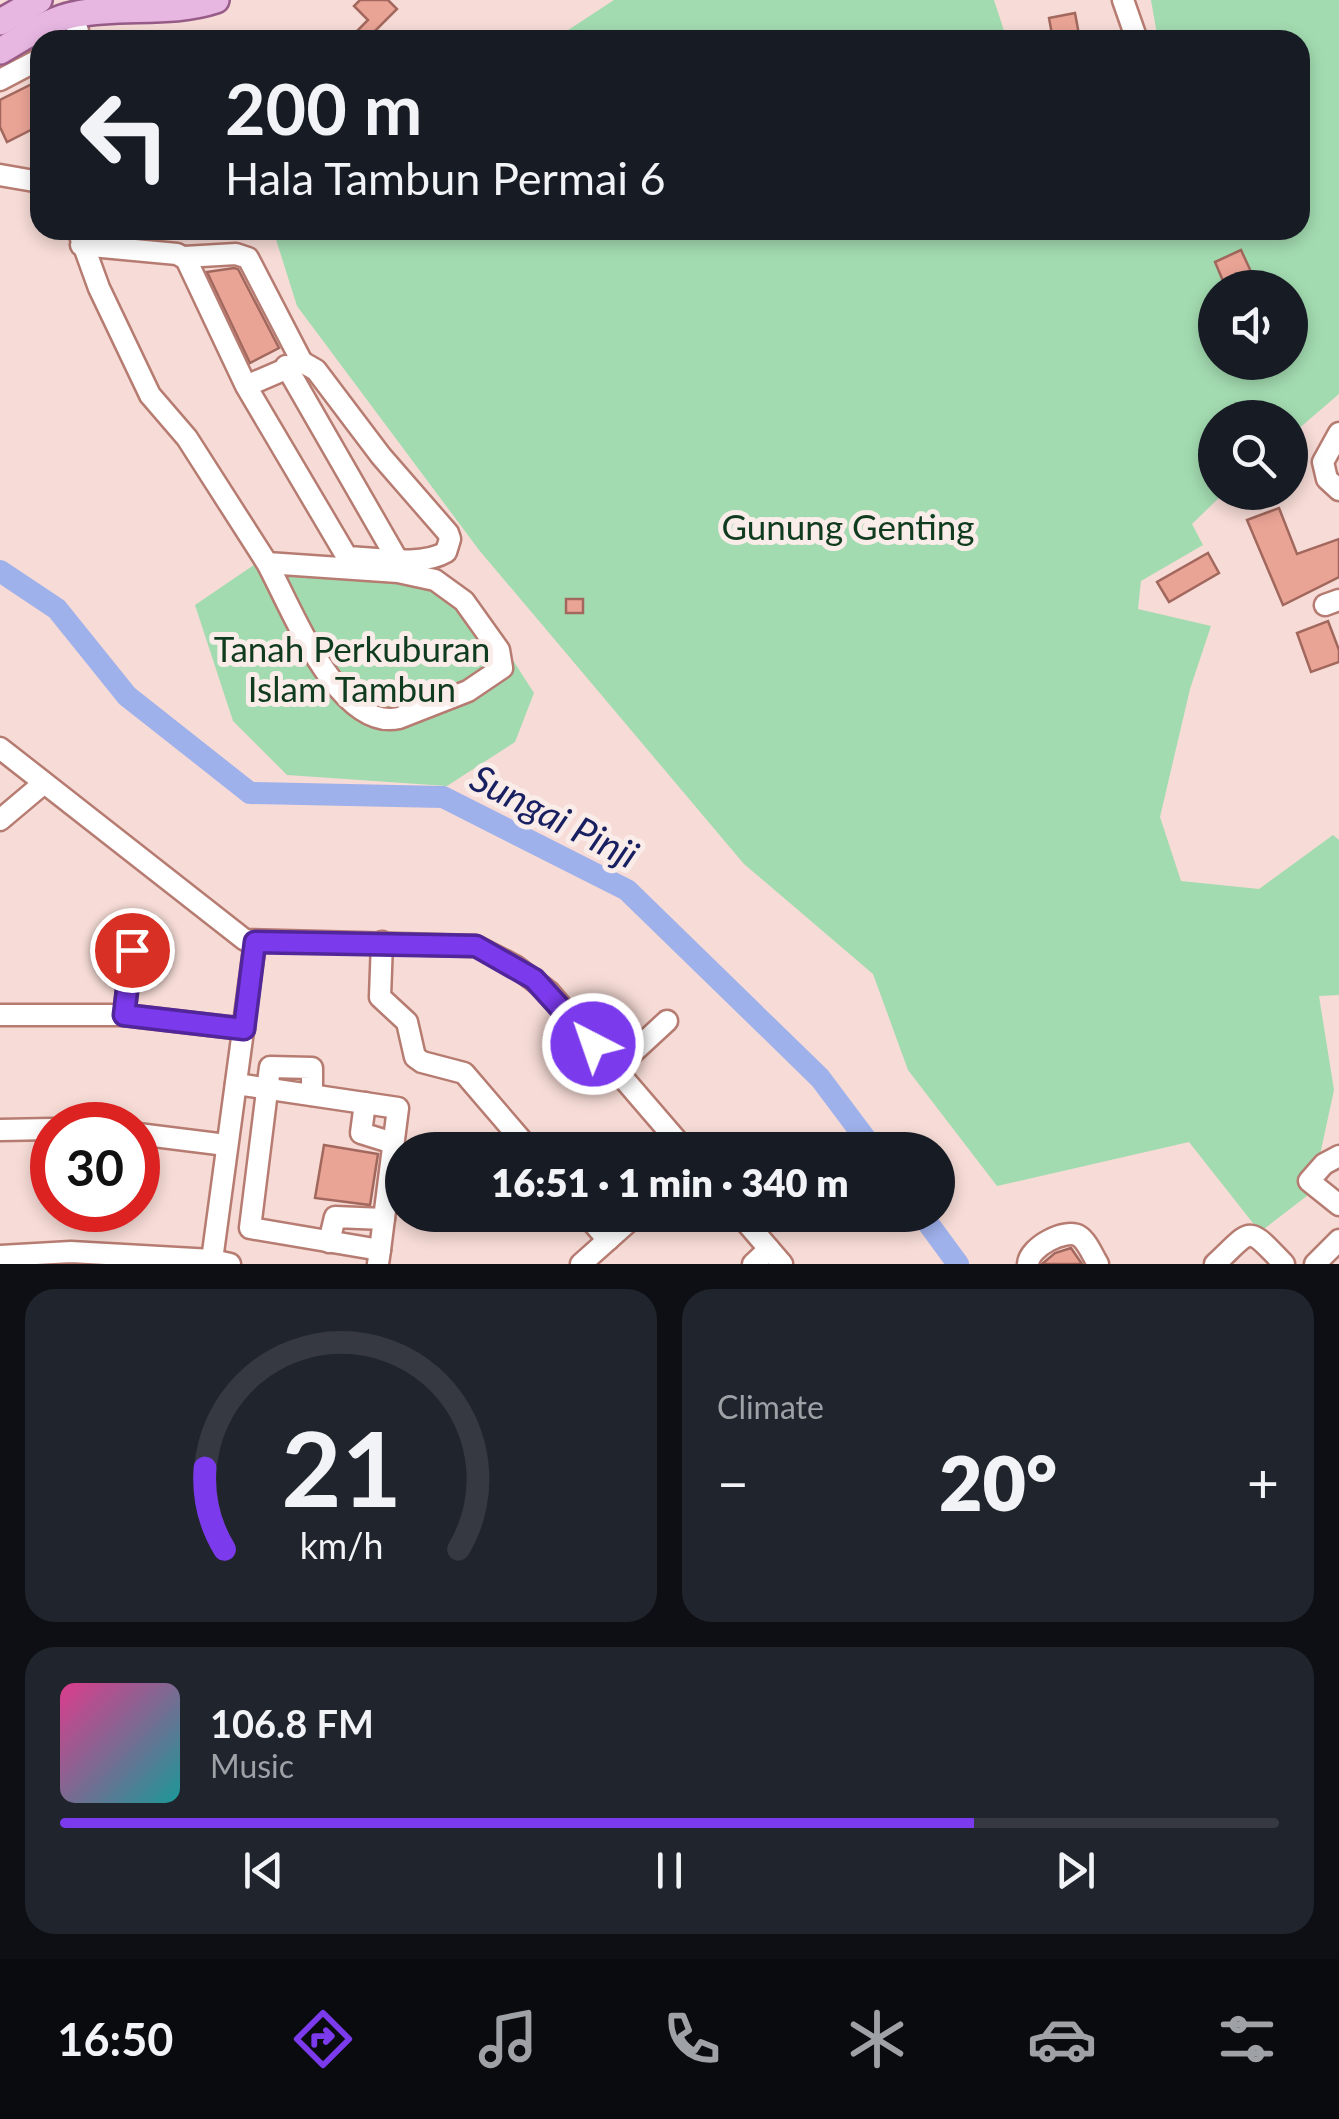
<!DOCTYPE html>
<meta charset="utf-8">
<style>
:root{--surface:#171b24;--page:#20242c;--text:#f1f3f6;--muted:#9ea1a6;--line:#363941;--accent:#7c3aed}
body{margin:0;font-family:Lato,sans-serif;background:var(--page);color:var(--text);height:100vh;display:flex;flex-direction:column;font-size:38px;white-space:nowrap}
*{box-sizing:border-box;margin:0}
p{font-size:32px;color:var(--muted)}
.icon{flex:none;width:55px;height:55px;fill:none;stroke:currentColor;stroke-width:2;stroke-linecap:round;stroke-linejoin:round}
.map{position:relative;height:1264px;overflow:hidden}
.details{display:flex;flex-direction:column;gap:25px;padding:25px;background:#0d0f14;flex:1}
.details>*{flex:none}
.hud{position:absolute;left:30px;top:30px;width:1280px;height:210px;border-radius:30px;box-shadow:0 5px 15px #0003;background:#171b24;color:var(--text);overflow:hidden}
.buttons{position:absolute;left:1198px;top:270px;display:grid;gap:20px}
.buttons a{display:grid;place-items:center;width:110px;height:110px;border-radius:50%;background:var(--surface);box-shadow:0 5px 15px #0003;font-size:50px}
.speed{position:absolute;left:30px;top:1102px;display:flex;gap:20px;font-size:50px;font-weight:700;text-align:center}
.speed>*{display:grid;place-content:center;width:130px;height:130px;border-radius:50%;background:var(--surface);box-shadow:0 5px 15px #0003;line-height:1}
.speed .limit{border:15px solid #d22;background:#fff;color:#111}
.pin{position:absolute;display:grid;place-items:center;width:85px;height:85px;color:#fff;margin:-42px;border:5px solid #fff;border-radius:50%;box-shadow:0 2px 10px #0007}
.me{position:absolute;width:110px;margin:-55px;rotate:319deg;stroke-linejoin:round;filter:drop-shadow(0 0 8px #0008)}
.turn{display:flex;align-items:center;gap:35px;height:210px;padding:0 30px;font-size:45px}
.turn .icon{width:130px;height:130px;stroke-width:2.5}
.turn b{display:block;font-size:70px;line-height:85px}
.big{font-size:75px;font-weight:800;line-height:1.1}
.details .tile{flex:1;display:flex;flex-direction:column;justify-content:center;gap:15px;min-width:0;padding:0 35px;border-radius:30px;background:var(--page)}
.details .dial{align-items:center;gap:0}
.dial svg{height:260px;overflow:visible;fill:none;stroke:var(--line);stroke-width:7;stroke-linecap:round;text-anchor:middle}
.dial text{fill:var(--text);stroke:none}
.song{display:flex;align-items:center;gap:30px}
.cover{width:120px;height:120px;border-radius:15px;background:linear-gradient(135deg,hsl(330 70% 55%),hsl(180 70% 35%))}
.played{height:10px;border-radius:5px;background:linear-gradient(90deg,var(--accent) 75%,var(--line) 75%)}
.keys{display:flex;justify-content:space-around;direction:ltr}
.heat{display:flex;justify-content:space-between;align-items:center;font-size:55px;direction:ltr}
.details .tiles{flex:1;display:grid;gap:25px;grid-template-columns:1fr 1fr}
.tile:last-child{grid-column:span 2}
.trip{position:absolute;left:385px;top:1132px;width:570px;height:100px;border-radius:50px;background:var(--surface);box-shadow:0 5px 15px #0003;font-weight:800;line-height:100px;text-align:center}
.tabs{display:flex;height:160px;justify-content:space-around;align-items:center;background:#090b0e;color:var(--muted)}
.tabs .icon{width:70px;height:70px}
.tabs .active{color:var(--accent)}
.tabs b{font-size:45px;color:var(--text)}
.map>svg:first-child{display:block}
</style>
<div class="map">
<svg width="1339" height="1264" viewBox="0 0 1339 1264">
<rect width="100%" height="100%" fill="#f6dbd6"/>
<g fill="#a3dbb0" fill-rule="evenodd">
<path d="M614,0H994L1007,40H553Z"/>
<path d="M1151,0H1339V394L1290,436V418H1215V492L1224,493L1192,524L1203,545L1141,581L1138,609L1211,626L1190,689L1160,817L1181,881L1259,889L1333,835L1339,840V995L1319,996L1334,1090L1312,1192L1260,1232L1189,1142L997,1186L908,1070L873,974L744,864L479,550L297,306L273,230H1300V40H1158ZM1215,288H1290V362H1215Z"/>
<path d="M273,552L427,569L475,601L534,693L515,742L447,786L287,775L233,721L195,605Z"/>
</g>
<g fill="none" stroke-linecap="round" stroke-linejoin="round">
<g stroke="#9fb1eb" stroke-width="22">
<path d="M0,571L57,609L127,696L250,793L443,797L627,890L820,1078L874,1150"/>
<path d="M922,1215L958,1264"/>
</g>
</g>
<g fill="#eaa496" stroke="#a2685d" stroke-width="2.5">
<path d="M360,0H388L397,9L367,39L358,30L368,20L354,6Z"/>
<path d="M1075,13L1080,40H1053L1049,18Z"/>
<path d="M40,80V150L31,130L7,142L0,127V100Z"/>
<path d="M1241,250L1253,276L1235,283L1237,288H1226L1215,262Z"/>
<path d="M234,268L238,269L279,348L250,363L207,272Z"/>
<path d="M1279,508L1297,554L1339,539V577L1283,605L1247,520Z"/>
<path d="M1208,553L1219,573L1169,602L1157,582Z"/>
<rect x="566" y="599" width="17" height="14"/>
<path d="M1328,621L1339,650V662L1311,672L1297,633Z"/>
<path d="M324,1145L378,1154L370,1205L315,1198Z"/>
<path d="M1071,1248L1082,1264H1042L1055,1253Z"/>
</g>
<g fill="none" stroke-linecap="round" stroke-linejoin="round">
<defs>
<g id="minor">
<path d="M1123,0L1137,40"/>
<path d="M72,14L78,31L75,40"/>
<path d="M0,80L40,59"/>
<path d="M0,175L40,182"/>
<path d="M78,230L99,288L150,395L187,438L267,563L398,572L435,580L464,601L499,650L502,668L468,691L399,718C339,732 291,607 267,563"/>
<path d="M81,245L177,254L186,259L246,386L347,557C376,558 421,567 446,552L450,539L448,533L381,456L316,370L302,362L246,386"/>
<path d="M184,257L236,254L248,258L302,362"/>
<path d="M286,366L397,559"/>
<path d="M1339,433L1323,462L1327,479L1339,490"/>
<path d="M1325,605L1339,600"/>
<path d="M0,748L245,940L476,946L515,966L549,992L685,1150"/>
<path d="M0,820L44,783"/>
<path d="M382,942L380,997L407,1022L415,1057L422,1062L464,1073L530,1150"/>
<path d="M0,1015H124L244,1029"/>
<path d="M124,1015L132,950"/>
<path d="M615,1069L667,1021"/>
<path d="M236,1084L398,1108L380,1250"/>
<path d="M312,1095V1068L270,1067L250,1228L380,1250L378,1264"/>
<path d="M365,1103L361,1133L393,1143"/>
<path d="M0,1130L52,1129"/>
<path d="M138,1134L226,1145"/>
<path d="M1339,1156L1324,1164L1309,1181L1339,1205"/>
<path d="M586,1215L608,1240"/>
<path d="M740,1215L782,1264"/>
<path d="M329,1242L335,1217L384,1219"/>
<path d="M0,1256L71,1252L212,1260L230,1264"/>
<path d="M212,1260L255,942"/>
<path d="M581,1264L636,1215"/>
<path d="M753,1264L769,1249"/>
<path d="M1028,1264C1029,1247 1065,1228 1079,1236C1087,1241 1093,1256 1098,1264"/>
<path d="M1215,1264C1253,1229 1246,1224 1284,1264"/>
<path d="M1315,1264L1339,1240"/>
</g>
<g id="major">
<path d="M0,22L39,0"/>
<path d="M0,51C23,38 51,18 77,14C124,5 171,15 216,0"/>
</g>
</defs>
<use href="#minor" stroke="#b77c71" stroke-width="25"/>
<use href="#major" stroke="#975c88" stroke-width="30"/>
<use href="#minor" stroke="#fff" stroke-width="20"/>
<use href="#major" stroke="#e7b7e1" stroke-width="25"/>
</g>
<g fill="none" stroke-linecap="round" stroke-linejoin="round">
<defs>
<path id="route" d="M132,950L124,1015L244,1029L255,942L476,946L534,979L593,1044"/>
</defs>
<use href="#route" stroke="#51269a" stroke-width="25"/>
<use href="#route" stroke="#7c3aed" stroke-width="18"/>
</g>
<g text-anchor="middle" stroke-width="10" stroke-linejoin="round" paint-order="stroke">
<g font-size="35" fill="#0f3b1e" stroke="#faece9">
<text x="848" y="540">Gunung Genting</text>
<text x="352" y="662">Tanah Perkuburan<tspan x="352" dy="40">Islam Tambun</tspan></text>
</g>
<g font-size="38" font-style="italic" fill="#182062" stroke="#faece9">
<text transform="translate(554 817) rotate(27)" y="13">Sungai Pinji</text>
</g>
</g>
</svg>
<div class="buttons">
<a><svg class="icon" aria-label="sound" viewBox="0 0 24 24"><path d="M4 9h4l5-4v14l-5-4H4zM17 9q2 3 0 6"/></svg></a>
<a><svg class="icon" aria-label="search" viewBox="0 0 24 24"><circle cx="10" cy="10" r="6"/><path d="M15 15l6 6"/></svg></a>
</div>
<div class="speed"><div class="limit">30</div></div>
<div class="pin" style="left:132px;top:950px;background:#d93025"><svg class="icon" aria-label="arrive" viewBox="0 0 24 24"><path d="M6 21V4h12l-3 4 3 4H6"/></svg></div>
<svg class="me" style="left:593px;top:1044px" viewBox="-20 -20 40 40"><circle r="17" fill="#7c3aed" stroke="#fff" stroke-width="3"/><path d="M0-11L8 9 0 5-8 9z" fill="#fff"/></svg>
<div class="trip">16:51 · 1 min · 340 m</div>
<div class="hud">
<div class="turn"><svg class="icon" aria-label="left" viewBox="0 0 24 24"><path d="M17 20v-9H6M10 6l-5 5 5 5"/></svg><div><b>200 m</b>Hala Tambun Permai 6</div></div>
</div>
</div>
<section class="details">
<div class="tiles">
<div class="tile dial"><svg viewBox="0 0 100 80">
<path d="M14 69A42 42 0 1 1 86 69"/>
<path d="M14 69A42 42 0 0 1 8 44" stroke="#7c3aed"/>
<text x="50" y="56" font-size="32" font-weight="700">21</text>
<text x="50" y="72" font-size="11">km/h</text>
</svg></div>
<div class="tile"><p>Climate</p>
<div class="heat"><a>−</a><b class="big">20°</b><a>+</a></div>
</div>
<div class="tile">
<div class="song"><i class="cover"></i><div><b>106.8 FM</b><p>Music</p></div></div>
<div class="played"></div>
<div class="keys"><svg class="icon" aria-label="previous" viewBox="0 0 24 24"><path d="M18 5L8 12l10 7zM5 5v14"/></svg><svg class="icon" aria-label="pause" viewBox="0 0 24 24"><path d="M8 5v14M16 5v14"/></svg><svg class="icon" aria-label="next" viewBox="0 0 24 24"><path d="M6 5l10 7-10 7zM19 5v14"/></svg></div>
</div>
</div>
</section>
<nav class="tabs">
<b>16:50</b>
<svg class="icon active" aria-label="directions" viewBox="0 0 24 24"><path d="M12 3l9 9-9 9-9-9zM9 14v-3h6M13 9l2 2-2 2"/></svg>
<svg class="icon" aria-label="music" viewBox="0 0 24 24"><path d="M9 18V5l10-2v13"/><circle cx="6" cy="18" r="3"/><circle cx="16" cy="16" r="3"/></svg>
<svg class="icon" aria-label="phone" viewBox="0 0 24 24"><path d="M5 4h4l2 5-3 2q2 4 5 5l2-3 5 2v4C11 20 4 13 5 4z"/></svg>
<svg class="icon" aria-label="climate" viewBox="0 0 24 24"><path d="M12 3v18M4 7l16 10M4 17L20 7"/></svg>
<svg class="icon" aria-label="car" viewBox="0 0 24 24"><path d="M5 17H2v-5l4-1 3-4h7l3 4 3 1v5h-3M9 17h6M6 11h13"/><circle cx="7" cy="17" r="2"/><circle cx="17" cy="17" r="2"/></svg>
<svg class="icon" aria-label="filters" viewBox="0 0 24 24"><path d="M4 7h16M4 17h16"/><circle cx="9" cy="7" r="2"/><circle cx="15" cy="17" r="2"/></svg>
</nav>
